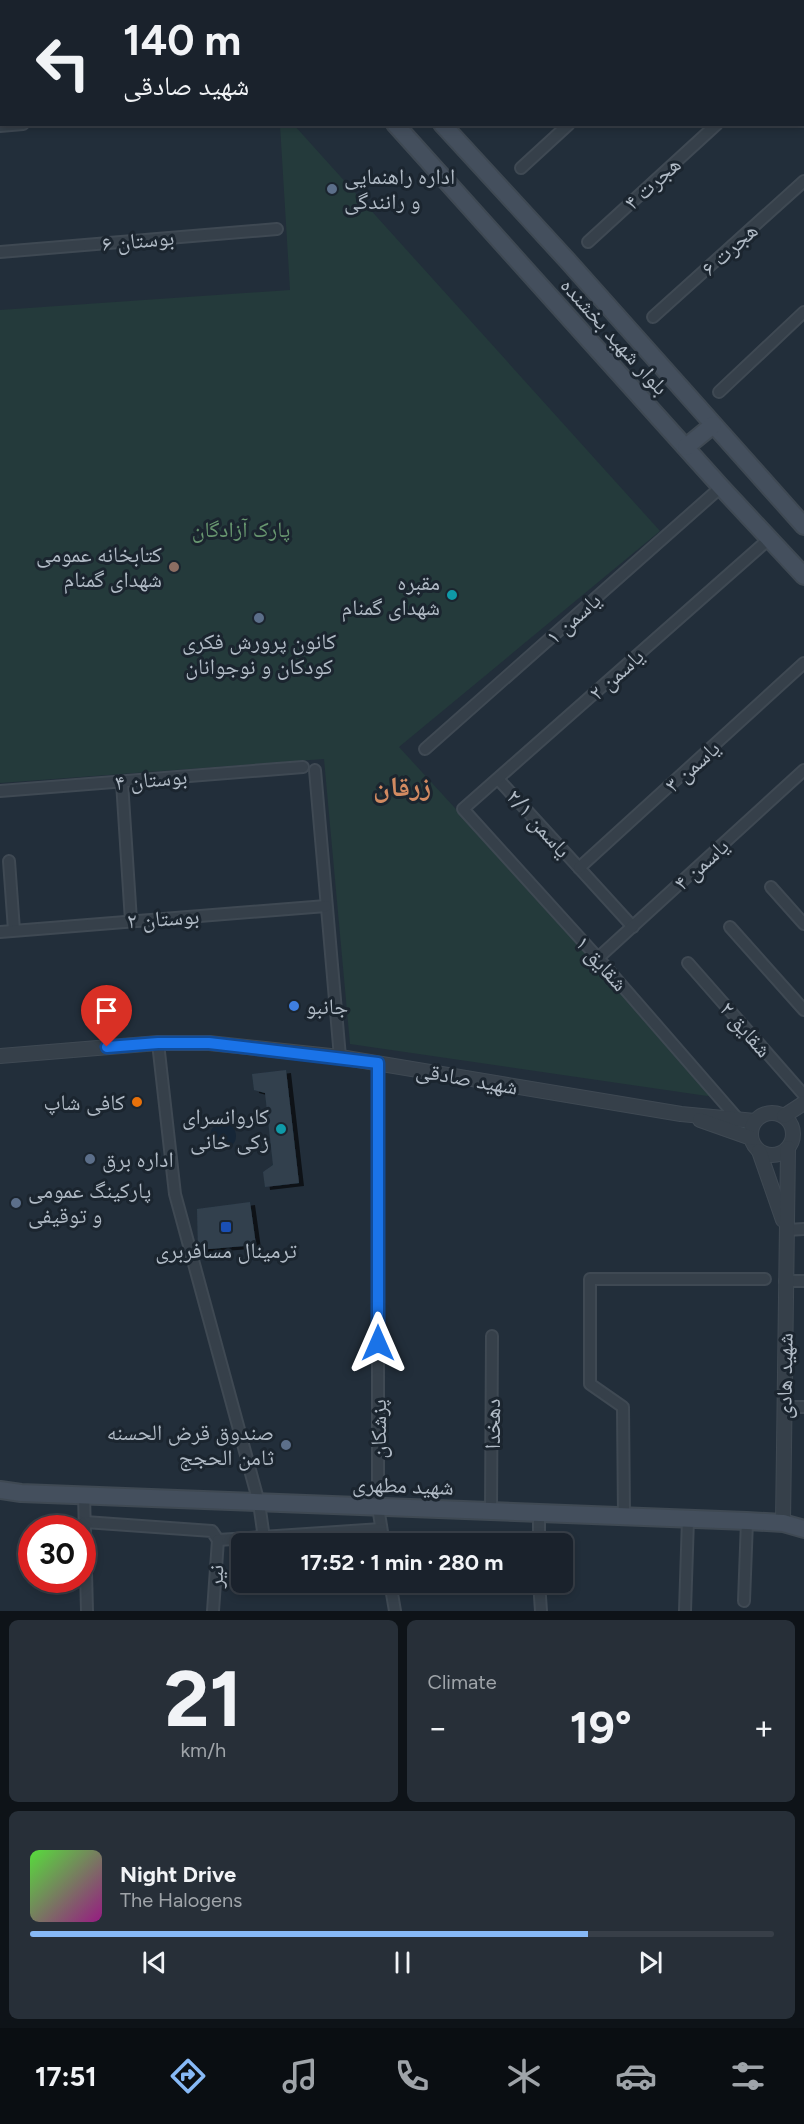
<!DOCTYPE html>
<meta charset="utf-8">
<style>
:root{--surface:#1a222c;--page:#272f38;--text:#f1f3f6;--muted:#9fa4a9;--line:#383f48;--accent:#87b9f6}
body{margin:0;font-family:Figtree,"Noto Naskh Arabic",sans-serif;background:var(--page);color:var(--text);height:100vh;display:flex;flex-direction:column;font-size:22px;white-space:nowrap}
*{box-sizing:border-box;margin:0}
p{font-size:20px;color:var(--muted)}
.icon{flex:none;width:33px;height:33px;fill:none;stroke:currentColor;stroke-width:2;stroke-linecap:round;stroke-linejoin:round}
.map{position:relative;height:1611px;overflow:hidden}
.sheet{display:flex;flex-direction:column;gap:9px;padding:9px;background:#0e1318;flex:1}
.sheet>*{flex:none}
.banner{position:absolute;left:0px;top:0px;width:804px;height:126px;box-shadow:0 3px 9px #0003,0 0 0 2px var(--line);background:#1a222c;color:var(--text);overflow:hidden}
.speed{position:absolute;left:18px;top:1515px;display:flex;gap:12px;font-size:30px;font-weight:700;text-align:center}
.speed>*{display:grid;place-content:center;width:78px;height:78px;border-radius:50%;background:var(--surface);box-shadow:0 3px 9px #0003,0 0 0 2px var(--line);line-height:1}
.speed .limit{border:9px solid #d22;background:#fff;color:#111}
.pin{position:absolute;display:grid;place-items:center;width:51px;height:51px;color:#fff;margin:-62px -26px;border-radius:50% 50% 50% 0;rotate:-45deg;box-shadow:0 0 6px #0007}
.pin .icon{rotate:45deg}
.me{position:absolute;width:66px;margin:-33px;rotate:0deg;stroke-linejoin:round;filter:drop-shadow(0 0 4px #0008)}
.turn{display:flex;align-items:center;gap:21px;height:126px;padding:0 24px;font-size:27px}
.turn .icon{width:78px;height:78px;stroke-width:2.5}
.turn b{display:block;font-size:42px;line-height:51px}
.big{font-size:45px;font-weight:700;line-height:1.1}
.sheet .widget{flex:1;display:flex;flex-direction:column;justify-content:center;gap:9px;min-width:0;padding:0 21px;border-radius:9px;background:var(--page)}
.sheet .dial{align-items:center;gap:0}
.dial b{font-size:78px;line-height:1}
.song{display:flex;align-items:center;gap:18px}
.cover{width:72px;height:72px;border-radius:9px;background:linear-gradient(135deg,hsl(110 70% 55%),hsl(310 70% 35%))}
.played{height:6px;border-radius:3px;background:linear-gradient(90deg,var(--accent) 75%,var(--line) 75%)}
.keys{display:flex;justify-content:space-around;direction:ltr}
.heat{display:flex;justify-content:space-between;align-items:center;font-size:33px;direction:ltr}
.sheet .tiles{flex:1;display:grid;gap:9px;grid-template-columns:1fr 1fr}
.widget:last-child{grid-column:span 2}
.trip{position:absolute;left:231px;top:1533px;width:342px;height:60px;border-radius:9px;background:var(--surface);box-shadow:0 3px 9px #0003,0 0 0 2px var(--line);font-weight:700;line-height:60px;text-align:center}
.menu{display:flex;height:96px;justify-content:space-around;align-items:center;background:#0a0e12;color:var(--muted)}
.menu .icon{width:42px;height:42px}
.menu .on{color:var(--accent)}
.menu b{font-size:27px;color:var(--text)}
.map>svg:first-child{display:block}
</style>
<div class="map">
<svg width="804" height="1611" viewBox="0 0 804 1611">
<defs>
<filter id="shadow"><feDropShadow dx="5" dy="3" stdDeviation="0" flood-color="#0009"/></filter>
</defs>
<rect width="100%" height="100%" fill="#222e3a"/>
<path fill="#243a3b" d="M280,125H294L660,531L399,747L721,1098L350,1044L324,759L0,783V310L290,290Z"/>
<circle fill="#162637" cx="223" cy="1136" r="13"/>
<g fill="#31404e" filter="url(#shadow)">
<path d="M286,1070L299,1183L265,1187L263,1172L273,1165L265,1093L254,1090L252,1074Z"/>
<path d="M250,1202L256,1245L198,1250L197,1209Z"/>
</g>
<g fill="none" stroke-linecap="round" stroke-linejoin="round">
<defs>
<g id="minor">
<path d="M26,2L39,0"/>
<path d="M705,2L707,0"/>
<path d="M0,5L2,4"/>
<path d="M802,47L804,46"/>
<path d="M0,126L23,124"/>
<path d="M521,168L569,124"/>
<path d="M588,242L717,124"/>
<path d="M0,252L277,229"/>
<path d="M653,317L804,181"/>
<path d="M719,392L804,312"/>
<path d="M425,749L721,487"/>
<path d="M315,770L340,1057"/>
<path d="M498,779L633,927"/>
<path d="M122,782L131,921"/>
<path d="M0,791L303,767"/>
<path d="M9,861L14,930"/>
<path d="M579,868L804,663"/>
<path d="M771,887L804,924"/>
<path d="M730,927L804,1010"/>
<path d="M0,932L326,906"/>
<path d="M598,958L804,770"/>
<path d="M688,963L804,1095"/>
<path d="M158,1043L175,1194L259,1503L264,1538"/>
<path d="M378,1063V1507L384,1544"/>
<path d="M738,1119L598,958L463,809L769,539"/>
<path d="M787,1230L804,1229"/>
<path d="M785,1281H804"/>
<path d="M784,1407H804"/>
<path d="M84,1495L87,1611"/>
<path d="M491,1512L492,1336"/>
<path d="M624,1517L623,1407L590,1384V1279H765"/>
<path d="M85,1522L212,1531L218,1540"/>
<path d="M218,1540L381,1529"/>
<path d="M539,1544V1514"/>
<path d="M390,1582L395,1611"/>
<path d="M539,1582L541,1611"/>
<path d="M744,1601L747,1521"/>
<path d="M213,1611L218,1540"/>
<path d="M685,1611L688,1519"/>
</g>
<g id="tertiary">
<path d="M533,2L535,0"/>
<path d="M0,1056L158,1043H209L340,1057L681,1114L755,1121"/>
<circle cx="772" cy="1134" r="21"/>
<path d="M784,1116L804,1103"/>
<path d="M700,1120L751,1138"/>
<path d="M759,1151L783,1220"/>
<path d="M783,1523L788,1148"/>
</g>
<g id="secondary">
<path d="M282,0L283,2"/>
<path d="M329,0L331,2"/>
<path d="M395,124L721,487L804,576"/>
<path d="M442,124L567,260L804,526"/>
<path d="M686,447L713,425"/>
<path d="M0,1490L21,1493L747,1521L783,1523L804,1529"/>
</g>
</defs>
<use href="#minor" stroke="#3f4953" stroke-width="14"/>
<use href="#tertiary" stroke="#3f4953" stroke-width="16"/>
<use href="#secondary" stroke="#3f4953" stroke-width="20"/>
<use href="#minor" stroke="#36404a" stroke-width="10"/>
<use href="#tertiary" stroke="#36404a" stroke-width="14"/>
<use href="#secondary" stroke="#444f5d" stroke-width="16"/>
</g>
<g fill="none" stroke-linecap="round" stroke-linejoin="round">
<defs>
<path id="route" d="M107,1047L158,1043H209L378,1063V1343"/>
</defs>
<use href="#route" stroke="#114b97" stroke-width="15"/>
<use href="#route" stroke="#1a73e8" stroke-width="10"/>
</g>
<g fill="#5c6f8a" stroke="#1b252f" stroke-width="2">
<circle cx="332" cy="189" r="6"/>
<circle cx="259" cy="618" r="6"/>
<circle cx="90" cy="1159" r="6"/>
<circle cx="16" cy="1203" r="6"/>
<circle cx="286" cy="1445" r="6"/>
</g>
<circle fill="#8d6e63" stroke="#1b252f" stroke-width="2" cx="174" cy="567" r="6"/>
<g fill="#0f9aa8" stroke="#1b252f" stroke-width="2">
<circle cx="452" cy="595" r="6"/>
<circle cx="281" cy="1129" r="6"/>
</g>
<circle fill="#3f7fe0" stroke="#1b252f" stroke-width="2" cx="294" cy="1006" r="6"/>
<circle fill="#e8710a" stroke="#1b252f" stroke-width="2" cx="137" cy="1102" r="6"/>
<rect fill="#1a4fb4" stroke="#1b252f" stroke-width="2" x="220" y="1221" width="12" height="12" rx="3"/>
<g text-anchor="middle" stroke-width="6" stroke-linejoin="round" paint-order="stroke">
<g font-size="22" fill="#b1bbc6" stroke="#1b252f" text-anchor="end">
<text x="344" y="184" text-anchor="start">اداره راهنمایی<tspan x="344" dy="25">و رانندگی</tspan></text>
<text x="162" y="562">کتابخانه عمومی<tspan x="162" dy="25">شهدای گمنام</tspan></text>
<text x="440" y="590">مقبره<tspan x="440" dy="25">شهدای گمنام</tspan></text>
<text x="259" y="649" text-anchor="middle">کانون پرورش فکری<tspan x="259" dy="25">کودکان و نوجوانان</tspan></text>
<text x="306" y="1014" text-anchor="start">جانبو</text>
<text x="125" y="1110">کافی شاپ</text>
<text x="269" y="1124">کاروانسرای<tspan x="269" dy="25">زکی خانی</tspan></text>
<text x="102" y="1167" text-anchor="start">اداره برق</text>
<text x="28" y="1198" text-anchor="start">پارکینگ عمومی<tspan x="28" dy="25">و توقیفی</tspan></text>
<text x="226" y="1258" text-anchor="middle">ترمینال مسافربری</text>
<text x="274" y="1440">صندوق قرض الحسنه<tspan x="274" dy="25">ثامن الحجج</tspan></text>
</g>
<g font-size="22" fill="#b1bbc6" stroke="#1b252f">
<text transform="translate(652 183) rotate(-42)" y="8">هجرت ۴</text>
<text transform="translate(138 240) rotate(-5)" y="8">بوستان ۶</text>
<text transform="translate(729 249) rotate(-42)" y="8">هجرت ۶</text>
<text transform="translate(615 336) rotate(48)" y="8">بلوار شهید بخشنده</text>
<text transform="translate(573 618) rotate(-42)" y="8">یاسمن ۱</text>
<text transform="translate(616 674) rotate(-42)" y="8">یاسمن ۲</text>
<text transform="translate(692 766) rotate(-42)" y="8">یاسمن ۳</text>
<text transform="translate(151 779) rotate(-5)" y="8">بوستان ۴</text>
<text transform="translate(539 823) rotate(48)" y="8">یاسمن ۲/۱</text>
<text transform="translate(701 864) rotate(-42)" y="8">یاسمن ۴</text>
<text transform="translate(163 918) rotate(-4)" y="8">بوستان ۲</text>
<text transform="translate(602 963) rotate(48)" y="8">شقایق ۱</text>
<text transform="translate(746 1029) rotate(49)" y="8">شقایق ۲</text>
<text transform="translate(467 1078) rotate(10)" y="8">شهید صادقی</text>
<text transform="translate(784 1376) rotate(-89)" y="8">شهید هادی</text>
<text transform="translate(492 1424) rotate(-90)" y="8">دهخدا</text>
<text transform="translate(378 1429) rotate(-90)" y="8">پزشکان</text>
<text transform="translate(403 1485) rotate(2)" y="8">شهید مطهری</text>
<text transform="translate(215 1576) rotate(-86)" y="8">نیر</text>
</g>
<g font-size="22" fill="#689770" stroke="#1b252f">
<text x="241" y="537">پارک آزادگان</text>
</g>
<g font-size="28" font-weight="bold" fill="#d28a61" stroke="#1b252f">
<text x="402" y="796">زرقان</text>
</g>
</g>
</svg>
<div class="speed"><div class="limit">30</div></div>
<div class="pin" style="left:107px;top:1047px;background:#d93025"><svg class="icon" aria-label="arrive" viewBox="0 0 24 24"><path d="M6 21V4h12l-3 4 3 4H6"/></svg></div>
<svg class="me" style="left:378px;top:1343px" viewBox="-20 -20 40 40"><path d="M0-17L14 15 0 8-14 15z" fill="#1a73e8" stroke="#fff" stroke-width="4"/></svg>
<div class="trip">17:52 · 1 min · 280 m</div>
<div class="banner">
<div class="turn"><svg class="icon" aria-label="left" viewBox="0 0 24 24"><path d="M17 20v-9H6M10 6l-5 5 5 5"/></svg><div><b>140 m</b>شهید صادقی</div></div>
</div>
</div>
<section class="sheet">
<div class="tiles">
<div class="widget dial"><b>21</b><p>km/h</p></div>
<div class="widget"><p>Climate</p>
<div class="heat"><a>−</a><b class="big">19°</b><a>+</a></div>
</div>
<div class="widget">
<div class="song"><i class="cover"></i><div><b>Night Drive</b><p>The Halogens</p></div></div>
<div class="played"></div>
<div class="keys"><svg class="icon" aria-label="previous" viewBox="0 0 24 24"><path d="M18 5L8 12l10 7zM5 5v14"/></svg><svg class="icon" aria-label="pause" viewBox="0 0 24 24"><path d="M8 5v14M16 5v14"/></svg><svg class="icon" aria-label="next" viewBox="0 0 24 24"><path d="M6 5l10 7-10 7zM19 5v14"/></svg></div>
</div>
</div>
</section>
<nav class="menu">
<b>17:51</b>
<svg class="icon on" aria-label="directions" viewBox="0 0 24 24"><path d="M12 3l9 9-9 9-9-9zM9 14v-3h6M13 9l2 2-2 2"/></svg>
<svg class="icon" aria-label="music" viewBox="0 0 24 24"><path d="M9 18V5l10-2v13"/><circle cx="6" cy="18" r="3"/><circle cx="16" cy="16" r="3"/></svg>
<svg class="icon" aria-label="phone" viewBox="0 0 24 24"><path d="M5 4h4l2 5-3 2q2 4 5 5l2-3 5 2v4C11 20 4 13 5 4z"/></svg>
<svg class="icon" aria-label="climate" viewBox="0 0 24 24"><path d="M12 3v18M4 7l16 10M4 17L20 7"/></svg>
<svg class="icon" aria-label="car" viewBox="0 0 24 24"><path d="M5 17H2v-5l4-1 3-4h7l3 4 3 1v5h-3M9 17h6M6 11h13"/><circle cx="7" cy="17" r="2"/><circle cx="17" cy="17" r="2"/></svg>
<svg class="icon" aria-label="filters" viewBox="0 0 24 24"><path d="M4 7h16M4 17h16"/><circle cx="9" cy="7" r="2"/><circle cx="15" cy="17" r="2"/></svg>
</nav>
